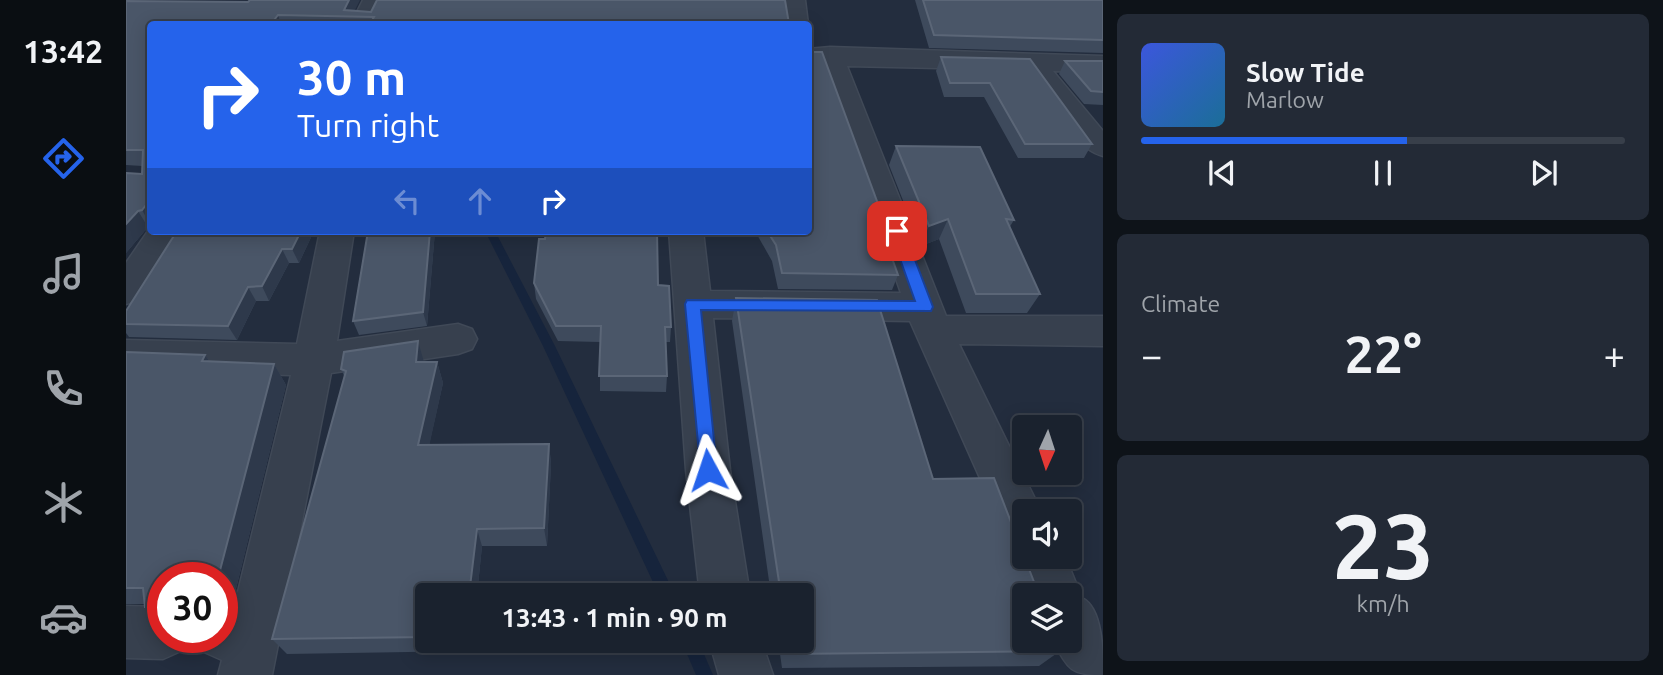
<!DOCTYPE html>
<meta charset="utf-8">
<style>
:root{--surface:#1a222e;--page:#232a36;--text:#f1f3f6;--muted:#9fa4aa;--line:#383f4a;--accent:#2563eb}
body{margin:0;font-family:Ubuntu,sans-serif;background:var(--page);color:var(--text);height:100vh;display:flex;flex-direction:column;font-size:26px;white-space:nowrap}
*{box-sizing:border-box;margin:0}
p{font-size:23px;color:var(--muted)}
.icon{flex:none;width:38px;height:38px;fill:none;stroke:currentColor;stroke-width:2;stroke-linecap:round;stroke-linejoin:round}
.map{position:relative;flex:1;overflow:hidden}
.side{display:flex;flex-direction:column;gap:14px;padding:14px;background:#0e1319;width:560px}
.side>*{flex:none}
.top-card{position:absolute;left:21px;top:21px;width:665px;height:214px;border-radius:7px;box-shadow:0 4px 18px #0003,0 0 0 2px var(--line);background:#2563eb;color:#fff;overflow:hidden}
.needle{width:46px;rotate:183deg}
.fabs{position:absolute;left:886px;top:415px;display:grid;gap:14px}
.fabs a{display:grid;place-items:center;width:70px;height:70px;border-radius:7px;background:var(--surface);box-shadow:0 4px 18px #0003,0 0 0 2px var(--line);font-size:35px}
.speed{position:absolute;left:21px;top:562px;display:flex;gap:14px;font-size:35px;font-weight:700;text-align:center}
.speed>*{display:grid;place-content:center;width:91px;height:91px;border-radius:50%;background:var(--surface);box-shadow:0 4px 18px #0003,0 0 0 2px var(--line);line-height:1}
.speed .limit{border:10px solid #d22;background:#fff;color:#111}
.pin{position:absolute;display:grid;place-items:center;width:60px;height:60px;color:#fff;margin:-30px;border-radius:14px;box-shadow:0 4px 10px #0006}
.me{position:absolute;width:77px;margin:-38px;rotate:355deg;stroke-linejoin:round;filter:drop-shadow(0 0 5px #0008)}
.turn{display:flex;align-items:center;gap:24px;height:147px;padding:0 35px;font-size:32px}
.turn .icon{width:91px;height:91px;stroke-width:2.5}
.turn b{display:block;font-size:49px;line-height:60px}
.lanes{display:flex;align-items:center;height:66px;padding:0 35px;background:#0003;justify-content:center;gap:35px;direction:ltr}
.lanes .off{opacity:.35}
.big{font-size:52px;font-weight:700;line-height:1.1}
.side .card{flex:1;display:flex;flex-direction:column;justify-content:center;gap:10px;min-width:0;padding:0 24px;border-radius:10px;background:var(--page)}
.side .dial{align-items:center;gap:0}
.dial b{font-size:91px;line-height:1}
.song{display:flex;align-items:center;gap:21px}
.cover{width:84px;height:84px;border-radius:10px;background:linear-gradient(135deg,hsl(230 70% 55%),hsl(200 70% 35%))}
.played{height:7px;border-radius:4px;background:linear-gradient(90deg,var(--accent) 55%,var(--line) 55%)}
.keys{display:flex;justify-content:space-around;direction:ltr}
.heat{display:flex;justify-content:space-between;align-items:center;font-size:38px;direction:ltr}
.trip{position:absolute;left:289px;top:583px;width:399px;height:70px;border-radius:7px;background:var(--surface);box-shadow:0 4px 18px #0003,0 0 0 2px var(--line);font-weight:700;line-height:70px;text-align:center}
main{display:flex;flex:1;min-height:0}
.tab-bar{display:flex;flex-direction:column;width:126px;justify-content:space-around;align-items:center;background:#0a0e12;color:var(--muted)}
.tab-bar .icon{width:49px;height:49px}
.tab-bar .active{color:var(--accent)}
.tab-bar b{font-size:32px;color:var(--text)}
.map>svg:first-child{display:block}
</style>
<main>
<nav class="tab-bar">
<b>13:42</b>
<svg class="icon active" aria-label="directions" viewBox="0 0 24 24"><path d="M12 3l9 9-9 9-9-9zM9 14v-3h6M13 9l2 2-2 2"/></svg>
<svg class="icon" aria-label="music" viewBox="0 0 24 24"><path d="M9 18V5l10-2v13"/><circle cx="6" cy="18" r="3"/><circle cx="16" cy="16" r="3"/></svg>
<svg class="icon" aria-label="phone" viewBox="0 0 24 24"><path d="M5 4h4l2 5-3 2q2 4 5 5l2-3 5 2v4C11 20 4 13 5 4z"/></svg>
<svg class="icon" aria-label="climate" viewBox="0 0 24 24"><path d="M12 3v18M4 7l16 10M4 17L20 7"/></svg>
<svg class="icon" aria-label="car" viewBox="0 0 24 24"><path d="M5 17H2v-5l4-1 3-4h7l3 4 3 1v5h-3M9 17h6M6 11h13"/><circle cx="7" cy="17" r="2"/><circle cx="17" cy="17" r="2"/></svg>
</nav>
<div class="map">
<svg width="977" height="675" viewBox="0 0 977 675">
<rect width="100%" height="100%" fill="#232d3e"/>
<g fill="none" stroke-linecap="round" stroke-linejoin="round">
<g fill="#16243c" fill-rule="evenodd">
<path d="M359,231H369L429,346L549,595H533L417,346Z"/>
<path d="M555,640H572L587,675H570Z"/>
</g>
<defs>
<g id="minor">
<path d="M237,0H261L249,24H225Z"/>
<path d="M655,0H679L682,24H658Z"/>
<path d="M704,47L977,56V72L927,71L977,131V156C947,149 917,95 899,70L721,66L820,316H977V346L833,344L915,511H898V556H939L956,598C977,608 977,653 977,675C944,675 942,669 927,640H943V595H907L889,556L893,546L882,541L784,321L587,318L604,470L624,595H574L560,470L543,231H577L584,291L775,293L694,65H682V49Z"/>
<path d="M24,228V231H57L13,300L0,304V263Z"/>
<path d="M194,231H228L211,341L332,324L346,329L351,339L346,349L332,354L205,373L146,675H92L96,660L78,652L72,637H96V608H108L165,375L0,370V340L171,344Z"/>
<path d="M0,606L37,607V637H61L55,651L37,659L0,658Z"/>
<path d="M583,640H635L647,675H593Z"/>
</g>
</defs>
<use href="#minor" stroke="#404957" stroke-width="3"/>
<use href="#minor" fill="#37404e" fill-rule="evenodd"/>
</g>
<g fill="#3e4a5c">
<path d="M789,0H977V53L803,48Z"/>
<path d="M0,1L245,12L663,24H24V226L22,227L0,253L16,174V166L0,165Z"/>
<path d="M815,57L904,59L966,144L958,158H892L858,97H818L810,71Z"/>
<path d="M939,61H977V105L958,104L933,74Z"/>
<path d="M770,146L888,220L883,228L914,294L901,313H840L813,239L795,246L763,165Z"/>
<path d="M51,231H188L173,263H163L143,301H130L111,340L3,337L0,333V311Z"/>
<path d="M309,231L301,326L233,335L227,321Z"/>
<path d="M629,231H682L763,249L772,275L766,290L652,289L646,261Z"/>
<path d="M419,239L532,285L545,327L544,342H540L541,376L540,392L474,391V342L432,341L410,299L408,283Z"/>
<path d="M610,298L807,479L934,651L913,666L656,668L652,640H676V595H645L606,321Z"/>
<path d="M0,352L79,355L84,362L148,364L160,385L106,605L96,606V578H37V621L19,607V604H0Z"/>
<path d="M298,362H311L317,383L303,445L423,444L425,464L421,546H356L351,595H301V640H346L344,651L161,654L146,639L219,378L215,369Z"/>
</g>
<g fill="#2e394b">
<path d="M223,0H234L226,16L218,10Z"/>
<path d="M152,15L155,24H145Z"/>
<path d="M24,200V224L16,210Z"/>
<path d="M12,211L22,227L0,253V224Z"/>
<path d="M822,219L813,239L795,246L803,226Z"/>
<path d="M175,231H188L173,263L166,249Z"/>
<path d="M304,231H309L301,326L297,312Z"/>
<path d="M156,249L163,263L143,301L136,286Z"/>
<path d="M122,287L130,301L111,340L102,326Z"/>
<path d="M292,341L298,362H290Z"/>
<path d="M79,355L93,375L76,361Z"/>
<path d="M311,362L317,383L299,465L292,445Z"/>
<path d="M148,364L160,385L106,605L96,596V578H92Z"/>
<path d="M423,444L425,464L421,546L418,528Z"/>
<path d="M351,529L356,546L351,595H343Z"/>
<path d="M339,640H346L344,651Z"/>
</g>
<g fill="#4a5668" stroke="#5b6677" stroke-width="2">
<path d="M124,0H223L218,10L245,12L251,0H659L663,24H324L245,22L248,17L152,15L145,24H24V188L22,190H24V200L16,210L12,211L0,224V173L16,174L17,150H0V1L122,2Z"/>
<path d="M797,0H977V40L808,35Z"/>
<path d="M683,47L685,52H696L766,242L761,244L772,275L656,273L650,245L641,231H682Z"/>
<path d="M815,57L904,59L966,144H899L864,83H824Z"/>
<path d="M939,61H977V92L965,91Z"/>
<path d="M770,146L854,147L888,220L880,219L914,294H850L822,219L803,226Z"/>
<path d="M51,231H175L166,249H156L136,286L122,287L102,326L0,324V311Z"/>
<path d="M242,231H304L297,312L227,321Z"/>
<path d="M420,231H531L532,285L543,286L545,327H539L541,376H473L475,326H430L408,283L413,239H419Z"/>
<path d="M610,298L751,300L807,479L868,478L913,595H898V640H930L934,651L664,654L662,640H676V595H655Z"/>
<path d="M292,341L290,362H311L292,445L423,444L418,528L351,529L343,595H301V637L146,639L220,371L215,369L218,352Z"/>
<path d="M0,352L79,355L76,361L148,364L92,578H37V608L19,607L17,588H0Z"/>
</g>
<path fill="#2563eb" stroke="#184099" stroke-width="2" d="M771,226L778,231L807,307L805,311L575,310L591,470L588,475L582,478L575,475L559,304L561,300L789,301L764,231Z"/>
</svg>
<div class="fabs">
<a><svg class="needle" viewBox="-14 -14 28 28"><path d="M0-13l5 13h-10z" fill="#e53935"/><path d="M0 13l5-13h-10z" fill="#9fa4aa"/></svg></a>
<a><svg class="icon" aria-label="sound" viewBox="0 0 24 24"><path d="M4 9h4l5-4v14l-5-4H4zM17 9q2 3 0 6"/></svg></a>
<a><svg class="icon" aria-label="layers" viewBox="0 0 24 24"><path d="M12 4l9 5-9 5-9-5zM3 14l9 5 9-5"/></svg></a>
</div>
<div class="speed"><div class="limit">30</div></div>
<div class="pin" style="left:771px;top:231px;background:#d93025"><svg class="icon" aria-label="arrive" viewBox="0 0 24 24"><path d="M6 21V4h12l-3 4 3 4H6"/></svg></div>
<svg class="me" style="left:582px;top:470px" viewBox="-20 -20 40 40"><path d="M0-17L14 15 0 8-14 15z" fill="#2563eb" stroke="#fff" stroke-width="4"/></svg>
<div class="trip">13:43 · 1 min · 90 m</div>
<div class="top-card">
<div class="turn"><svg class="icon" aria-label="right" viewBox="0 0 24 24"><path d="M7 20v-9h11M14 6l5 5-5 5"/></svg><div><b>30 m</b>Turn right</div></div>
<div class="lanes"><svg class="icon off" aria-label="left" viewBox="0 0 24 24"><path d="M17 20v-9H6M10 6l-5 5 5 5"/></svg><svg class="icon off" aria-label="ahead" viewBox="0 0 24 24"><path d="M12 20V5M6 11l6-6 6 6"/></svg><svg class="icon" aria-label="right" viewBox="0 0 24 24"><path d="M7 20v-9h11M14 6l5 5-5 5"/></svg></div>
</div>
</div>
<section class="side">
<div class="card">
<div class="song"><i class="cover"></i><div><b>Slow Tide</b><p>Marlow</p></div></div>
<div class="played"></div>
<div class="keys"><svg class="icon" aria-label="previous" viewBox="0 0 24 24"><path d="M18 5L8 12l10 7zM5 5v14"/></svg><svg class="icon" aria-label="pause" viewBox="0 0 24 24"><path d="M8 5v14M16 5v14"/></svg><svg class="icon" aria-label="next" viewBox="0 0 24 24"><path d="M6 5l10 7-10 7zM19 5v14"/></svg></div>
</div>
<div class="card"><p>Climate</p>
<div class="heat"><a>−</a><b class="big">22°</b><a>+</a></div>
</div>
<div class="card dial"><b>23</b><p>km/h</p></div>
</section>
</main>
